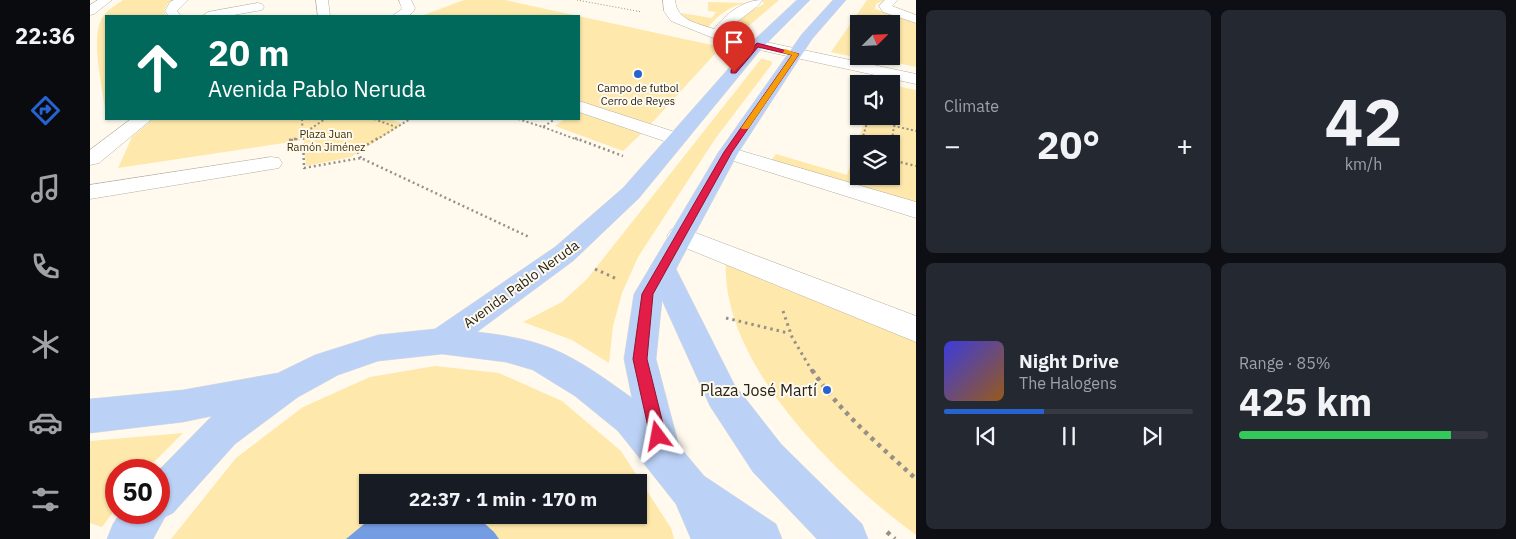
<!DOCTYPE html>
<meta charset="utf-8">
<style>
:root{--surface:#171b24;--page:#242831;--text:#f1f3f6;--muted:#9ea1a6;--line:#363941;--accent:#2763d0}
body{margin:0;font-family:"IBM Plex Sans",sans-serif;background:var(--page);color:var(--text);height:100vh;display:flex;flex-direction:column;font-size:19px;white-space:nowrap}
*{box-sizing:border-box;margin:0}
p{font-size:16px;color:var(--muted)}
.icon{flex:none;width:28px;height:28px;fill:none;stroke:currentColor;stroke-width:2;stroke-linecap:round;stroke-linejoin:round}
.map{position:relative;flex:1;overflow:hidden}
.details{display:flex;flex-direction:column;gap:10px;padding:10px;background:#0d0f14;width:600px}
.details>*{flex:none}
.hud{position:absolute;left:15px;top:15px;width:475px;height:105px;border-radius:0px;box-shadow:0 1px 4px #0004;background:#00695c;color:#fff;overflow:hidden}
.needle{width:32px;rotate:66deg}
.controls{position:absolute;left:760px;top:15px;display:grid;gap:10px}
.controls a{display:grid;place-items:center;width:50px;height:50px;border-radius:0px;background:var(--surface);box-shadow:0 1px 4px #0004;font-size:25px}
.speed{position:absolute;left:15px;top:459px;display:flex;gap:10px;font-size:25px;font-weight:700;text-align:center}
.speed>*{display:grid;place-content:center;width:65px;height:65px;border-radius:50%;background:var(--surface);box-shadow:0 1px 4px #0004;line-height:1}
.speed .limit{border:8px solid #d22;background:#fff;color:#111}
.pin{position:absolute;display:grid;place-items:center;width:42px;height:42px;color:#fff;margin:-51px -21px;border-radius:50% 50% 50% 0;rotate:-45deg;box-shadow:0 0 5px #0007}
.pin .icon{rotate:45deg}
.me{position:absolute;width:55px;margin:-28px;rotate:347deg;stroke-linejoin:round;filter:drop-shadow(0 0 4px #0008)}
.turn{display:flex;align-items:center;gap:18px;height:105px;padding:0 20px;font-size:22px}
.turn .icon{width:65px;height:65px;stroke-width:2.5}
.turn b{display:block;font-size:35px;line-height:42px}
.big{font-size:38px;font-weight:800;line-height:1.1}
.details .tile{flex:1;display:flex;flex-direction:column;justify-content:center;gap:8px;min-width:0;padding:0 18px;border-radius:8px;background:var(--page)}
.details .dial{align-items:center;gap:0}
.dial b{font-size:65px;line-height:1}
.song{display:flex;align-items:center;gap:15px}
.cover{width:60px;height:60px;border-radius:8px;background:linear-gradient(135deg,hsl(240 70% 55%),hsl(30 70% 35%))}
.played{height:5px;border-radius:2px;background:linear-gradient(90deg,var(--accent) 40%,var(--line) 40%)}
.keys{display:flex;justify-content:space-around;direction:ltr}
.heat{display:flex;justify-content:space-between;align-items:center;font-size:28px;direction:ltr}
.charge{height:8px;border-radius:4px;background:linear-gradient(90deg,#34c759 85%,var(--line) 0)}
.details .tiles{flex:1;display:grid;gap:10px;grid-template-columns:repeat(2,1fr)}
.trip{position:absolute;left:269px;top:474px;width:288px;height:50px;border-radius:0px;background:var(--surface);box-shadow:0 1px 4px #0004;font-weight:800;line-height:50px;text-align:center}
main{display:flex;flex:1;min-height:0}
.tab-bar{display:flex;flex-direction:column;width:90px;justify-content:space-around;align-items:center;background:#090b0e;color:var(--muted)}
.tab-bar .icon{width:35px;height:35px}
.tab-bar .active{color:var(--accent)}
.tab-bar b{font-size:22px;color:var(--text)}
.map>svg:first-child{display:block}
</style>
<main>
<nav class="tab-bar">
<b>22:36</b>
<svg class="icon active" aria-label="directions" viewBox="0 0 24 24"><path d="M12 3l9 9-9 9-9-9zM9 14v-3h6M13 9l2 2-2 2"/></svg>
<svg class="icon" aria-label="music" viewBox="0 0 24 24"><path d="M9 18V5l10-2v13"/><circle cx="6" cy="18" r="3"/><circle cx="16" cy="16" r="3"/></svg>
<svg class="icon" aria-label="phone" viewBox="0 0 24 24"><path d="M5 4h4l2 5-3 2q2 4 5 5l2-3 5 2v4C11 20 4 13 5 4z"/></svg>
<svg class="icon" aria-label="climate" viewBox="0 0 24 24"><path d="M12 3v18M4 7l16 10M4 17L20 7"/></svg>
<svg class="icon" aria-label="car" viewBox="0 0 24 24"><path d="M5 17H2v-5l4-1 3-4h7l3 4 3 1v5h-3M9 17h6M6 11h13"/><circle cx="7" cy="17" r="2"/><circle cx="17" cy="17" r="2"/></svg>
<svg class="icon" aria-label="filters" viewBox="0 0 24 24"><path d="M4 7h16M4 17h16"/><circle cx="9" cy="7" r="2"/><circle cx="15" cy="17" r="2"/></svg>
</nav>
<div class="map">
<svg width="826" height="539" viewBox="0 0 826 539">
<rect width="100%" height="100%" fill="#fffaed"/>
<g fill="#fee8ab" fill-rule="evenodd">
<path d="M33,0H85L78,3L74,10L76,16H16V115C13,91 0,38 12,18C17,10 26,5 33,0Z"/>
<path d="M374,0H415L631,47L560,125L489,101V16H331Z"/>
<path d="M672,0H689L647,36L639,32C644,19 662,10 674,4Z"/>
<path d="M777,0H794L786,4L785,9L826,22V67L776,56H801V24H769V56H774L773,59L741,52Z"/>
<path d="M618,2L656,3C641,5 626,16 617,29C608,25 595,21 591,13L622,18L626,12L618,11Z"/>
<path d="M671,59L681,61L682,64L625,139L548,257L532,293L523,326L519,363L482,340L433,322L472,302L497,279Z"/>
<path d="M801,85L826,90V212L677,166L686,154L757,175L776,116H801ZM769,144H801V176H769Z"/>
<path d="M489,112L552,133L533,151L465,126L475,119H489Z"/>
<path d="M63,119H300L313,124L261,157L216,166L214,140L28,168L42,137Z"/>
<path d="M636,261L826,336V535C749,479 630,364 636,261Z"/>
<path d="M345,366L409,373L472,401L531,451L581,528L584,539H81L146,458L213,407L280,377ZM278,482H548V515H278Z"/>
<path d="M93,433L56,470H26V508L12,527L0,523V441Z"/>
</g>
<path fill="#749ce2" d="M285,515H385L404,532L409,539H256Z"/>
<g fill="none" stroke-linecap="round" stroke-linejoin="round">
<defs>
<g id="minor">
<path d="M8,0H22L4,14L0,15V5Z"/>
<path d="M84,0H98L87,11L91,16H79L75,11L80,2Z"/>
<path d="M226,0H238L240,16H228Z"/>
<path d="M309,0H321L325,8C321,19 311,16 302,16L312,9Z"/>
<path d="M573,0H585C587,21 607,23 624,29C636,14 653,0 672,0C670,7 645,21 637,31L638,34L826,74V84L633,42L581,21L574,11Z"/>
<path d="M795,0H808L802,6L826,15V23L793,12L789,6Z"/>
<path d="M168,3L172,4L174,7L172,10L138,16H112L118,12Z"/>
<path d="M489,101L594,135L597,139L594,143L587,145L580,143L489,112Z"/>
<path d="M41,119H62L9,163L0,165V150Z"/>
<path d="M638,147L826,202V218L631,157L628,153L631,149Z"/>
<path d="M181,157L189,158L192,163L189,168L0,199V185Z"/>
<path d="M590,227L826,316V342L581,242L577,236L581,230Z"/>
</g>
<path id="major" d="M707,0H720L672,48L549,198L483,261L387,332C413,335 439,339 463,349C491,361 517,380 542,398L534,359L544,294L628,153L712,34L743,0H756L722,39L648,153L586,269L644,384L691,444L772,524L778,539H727L663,472L620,406L572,300L566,359L589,446L614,476L686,524L692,539H601L586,504L528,431L485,396L443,370L416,362L352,354L288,361L248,375L208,397L145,444L83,513L75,517L63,539H17L23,524L31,512H69V470L122,416L93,422L0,433V399L93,390L188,373L225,355L288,335L345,329L465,247L533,188L662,42Z"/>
</defs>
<use href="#minor" stroke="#b5b0a0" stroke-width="1"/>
<use href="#major" stroke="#dcdcdb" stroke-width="1"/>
<g stroke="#959188" stroke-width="1" stroke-dasharray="1 2" stroke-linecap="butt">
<path d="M487,0L552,12"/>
<path d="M767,26L769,25"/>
</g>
<g stroke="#959188" stroke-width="2" stroke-dasharray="2 2.5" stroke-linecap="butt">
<path d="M212,119L213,140"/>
<path d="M284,119L306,127"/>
<path d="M428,119L453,127L465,119"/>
<path d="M453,127L488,140"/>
<path d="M213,134L235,119"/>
<path d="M772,138L778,140"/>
<path d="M201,140L213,138"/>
<path d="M286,140L320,119"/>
<path d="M772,140L779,116"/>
<path d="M802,140L804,126L826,131"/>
</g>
<g stroke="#959188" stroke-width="2.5" stroke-dasharray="2 3" stroke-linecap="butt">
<path d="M213,138L214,168L271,158L439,237"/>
<path d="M485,138L533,156"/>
<path d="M774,138L794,144"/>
<path d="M199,140L210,138"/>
<path d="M771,144L773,138"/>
<path d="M801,144L802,138"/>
<path d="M271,158L267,151L288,138"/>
<path d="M801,160L826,166"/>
<path d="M765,162L769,150"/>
</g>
<g stroke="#959188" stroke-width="3" stroke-dasharray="2.5 4" stroke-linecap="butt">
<path d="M505,269L527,279"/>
<path d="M693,311L702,337L722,371"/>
<path d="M636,318L698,333"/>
</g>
<g stroke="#959188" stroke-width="4.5" stroke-dasharray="4 5" stroke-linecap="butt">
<path d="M722,370C750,412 789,445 826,479"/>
<path d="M797,532L805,539"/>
</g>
<use href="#minor" fill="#fff" fill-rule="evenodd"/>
<use href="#major" fill="#bbd1f6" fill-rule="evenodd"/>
</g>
<path fill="#e11d48" stroke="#92132f" d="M667,43L709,54L642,152L563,294L557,359L576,436L573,441L568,443L562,441L560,436L543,359L552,294L634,152L702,55L668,47L646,73H641V70Z"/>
<path fill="#f59e0b" d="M695,49L709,54L658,129H652L651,128L702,55L693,53Z"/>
<g fill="#2763d0" stroke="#fffaed" stroke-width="2">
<circle cx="548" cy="74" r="5"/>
<circle cx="737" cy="390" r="5"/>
</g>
<g text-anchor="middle" stroke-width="4" stroke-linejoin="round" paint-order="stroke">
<g font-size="11" fill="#25231d" stroke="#fffaed">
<text x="548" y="92">Campo de futbol<tspan x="548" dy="13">Cerro de Reyes</tspan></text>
</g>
<g font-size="11" fill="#3c2f08" stroke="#fffaed">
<text x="236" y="138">Plaza Juan<tspan x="236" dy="13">Ramón Jiménez</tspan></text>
</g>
<g font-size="14" fill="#25231d" stroke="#fffaed">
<text transform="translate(431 284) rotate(-36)" y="5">Avenida Pablo Neruda</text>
</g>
<g font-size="16" fill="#25231d" stroke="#fffaed" text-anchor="end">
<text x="727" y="396">Plaza José Martí</text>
</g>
</g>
</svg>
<div class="controls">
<a><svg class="needle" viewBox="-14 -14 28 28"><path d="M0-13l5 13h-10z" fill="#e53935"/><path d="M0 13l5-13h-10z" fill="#9ea1a6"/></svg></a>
<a><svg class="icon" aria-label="sound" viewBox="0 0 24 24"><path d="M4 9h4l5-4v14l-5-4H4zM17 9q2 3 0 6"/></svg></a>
<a><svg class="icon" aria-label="layers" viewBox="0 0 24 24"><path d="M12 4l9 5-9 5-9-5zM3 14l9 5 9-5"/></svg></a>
</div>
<div class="speed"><div class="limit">50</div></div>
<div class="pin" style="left:644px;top:72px;background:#d93025"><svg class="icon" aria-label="arrive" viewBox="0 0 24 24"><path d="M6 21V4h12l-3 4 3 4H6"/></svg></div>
<svg class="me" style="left:568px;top:436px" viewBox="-20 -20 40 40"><path d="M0-17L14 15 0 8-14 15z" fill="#e11d48" stroke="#fff" stroke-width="4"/></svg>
<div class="trip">22:37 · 1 min · 170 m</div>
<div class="hud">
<div class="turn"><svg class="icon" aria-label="ahead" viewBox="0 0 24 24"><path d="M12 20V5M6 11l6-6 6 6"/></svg><div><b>20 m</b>Avenida Pablo Neruda</div></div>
</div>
</div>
<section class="details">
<div class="tiles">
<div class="tile"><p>Climate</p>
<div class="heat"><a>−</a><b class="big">20°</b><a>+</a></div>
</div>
<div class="tile dial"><b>42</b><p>km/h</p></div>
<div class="tile">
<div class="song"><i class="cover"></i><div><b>Night Drive</b><p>The Halogens</p></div></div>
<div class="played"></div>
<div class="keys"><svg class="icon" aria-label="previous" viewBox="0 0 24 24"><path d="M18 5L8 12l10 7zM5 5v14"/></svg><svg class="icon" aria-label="pause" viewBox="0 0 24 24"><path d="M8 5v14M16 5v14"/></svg><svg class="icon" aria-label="next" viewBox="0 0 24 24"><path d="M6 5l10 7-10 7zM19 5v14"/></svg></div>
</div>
<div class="tile"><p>Range · 85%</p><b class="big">425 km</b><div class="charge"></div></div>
</div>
</section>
</main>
